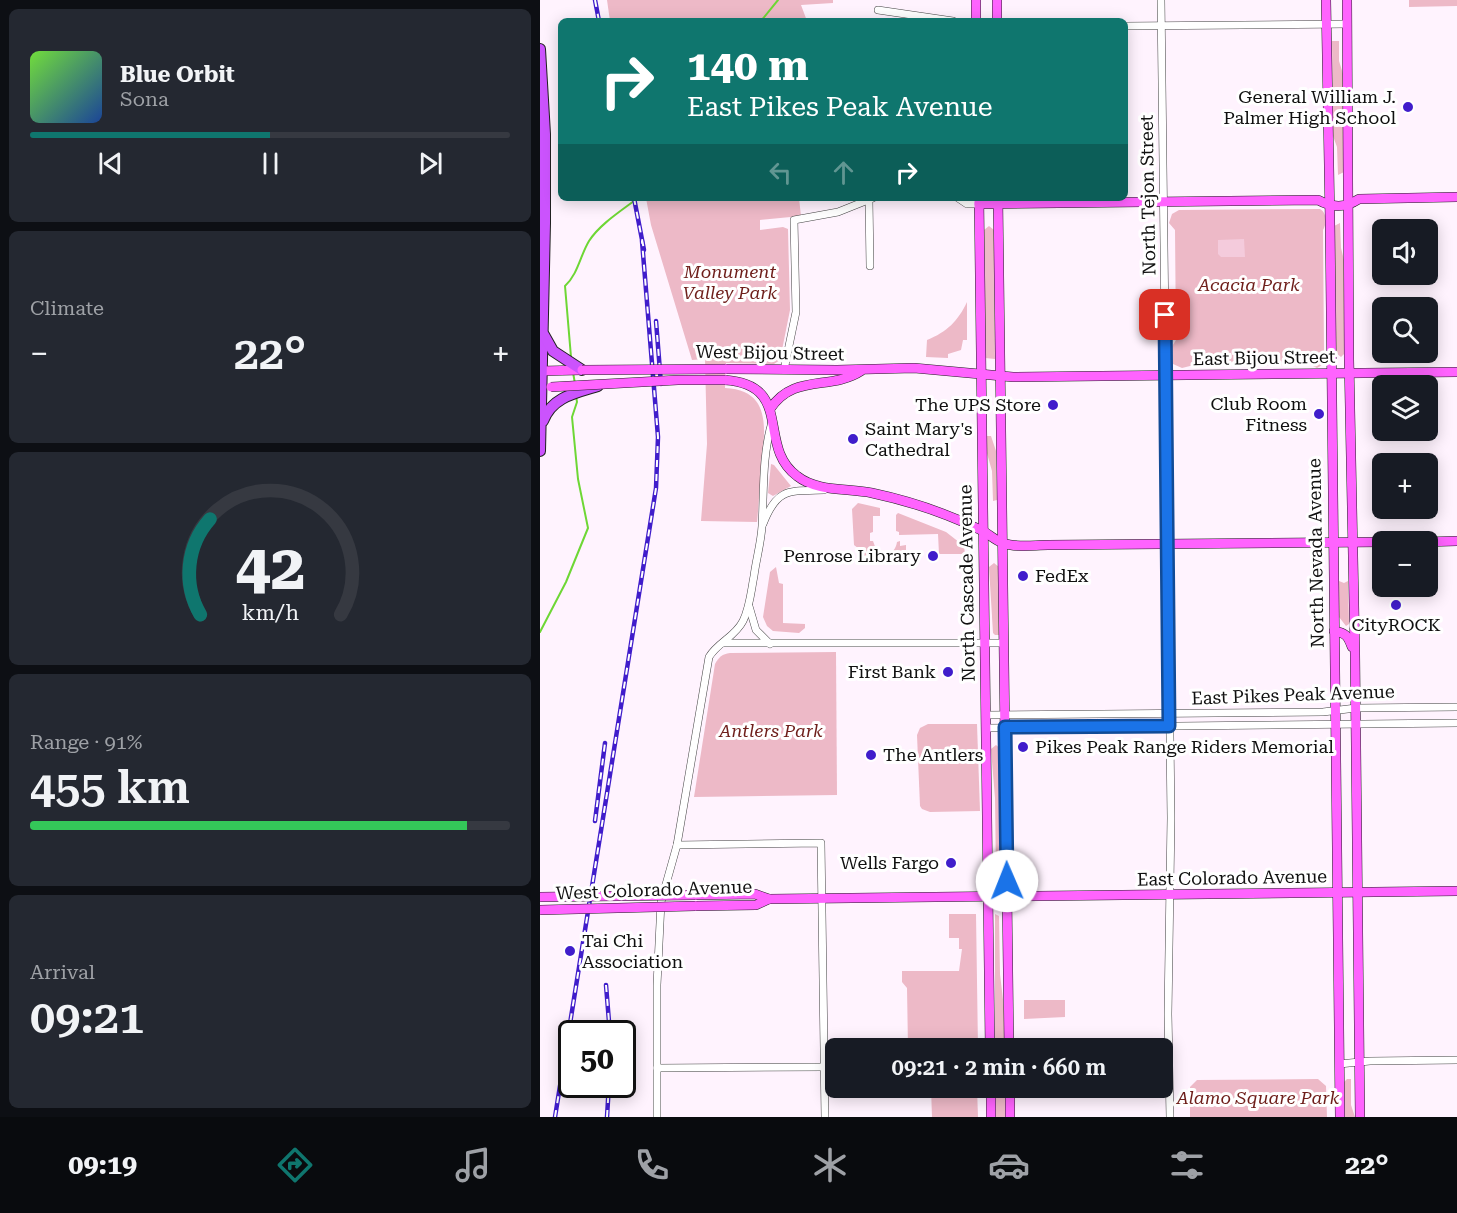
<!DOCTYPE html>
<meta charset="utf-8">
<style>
:root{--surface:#171b24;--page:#242831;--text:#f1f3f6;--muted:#9ea1a6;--line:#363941;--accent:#0f766e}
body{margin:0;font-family:"Roboto Serif",serif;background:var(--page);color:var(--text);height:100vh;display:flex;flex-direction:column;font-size:22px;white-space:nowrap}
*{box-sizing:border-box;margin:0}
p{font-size:20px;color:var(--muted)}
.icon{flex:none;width:33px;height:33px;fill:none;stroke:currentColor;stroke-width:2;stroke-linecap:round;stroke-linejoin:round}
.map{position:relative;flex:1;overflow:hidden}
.sheet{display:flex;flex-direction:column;gap:9px;padding:9px;background:#0d0f14;width:540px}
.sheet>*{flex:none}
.guide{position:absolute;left:18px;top:18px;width:570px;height:183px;border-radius:9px;box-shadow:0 3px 15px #0003;background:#0f766e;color:#fff;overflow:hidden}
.fabs{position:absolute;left:832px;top:219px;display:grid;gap:12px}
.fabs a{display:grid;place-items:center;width:66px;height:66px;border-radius:9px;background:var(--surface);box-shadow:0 3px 15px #0003;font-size:30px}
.speed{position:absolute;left:18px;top:1020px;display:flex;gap:12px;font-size:30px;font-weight:700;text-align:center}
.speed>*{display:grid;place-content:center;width:78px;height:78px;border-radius:50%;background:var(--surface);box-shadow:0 3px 15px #0003;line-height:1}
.speed .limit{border:3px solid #111;border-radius:9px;background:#fff;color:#111}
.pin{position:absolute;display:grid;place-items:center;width:51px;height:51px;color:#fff;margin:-26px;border-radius:12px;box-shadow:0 3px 9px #0006}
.me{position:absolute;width:66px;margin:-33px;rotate:359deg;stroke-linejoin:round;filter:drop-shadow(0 0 4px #0008)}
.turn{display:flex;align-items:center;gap:21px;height:126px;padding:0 30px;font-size:27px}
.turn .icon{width:78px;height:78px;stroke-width:2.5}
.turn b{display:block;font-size:42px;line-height:51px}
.lanes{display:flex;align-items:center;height:57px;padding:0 30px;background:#0003;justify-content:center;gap:30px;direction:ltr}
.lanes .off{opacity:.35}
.big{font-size:45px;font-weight:600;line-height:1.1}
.sheet .widget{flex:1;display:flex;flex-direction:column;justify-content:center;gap:9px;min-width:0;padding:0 21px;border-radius:9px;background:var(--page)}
.sheet .dial{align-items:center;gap:0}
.dial svg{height:156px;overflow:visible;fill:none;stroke:var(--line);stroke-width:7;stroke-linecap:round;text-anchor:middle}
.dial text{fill:var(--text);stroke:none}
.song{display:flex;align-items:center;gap:18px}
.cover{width:72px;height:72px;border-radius:9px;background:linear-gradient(135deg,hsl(100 70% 55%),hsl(220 70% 35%))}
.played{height:6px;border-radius:3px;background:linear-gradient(90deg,var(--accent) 50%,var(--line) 50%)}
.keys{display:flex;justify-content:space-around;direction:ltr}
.heat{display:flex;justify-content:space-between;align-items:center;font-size:33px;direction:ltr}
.charge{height:9px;border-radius:4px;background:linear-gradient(90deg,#34c759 91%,var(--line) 0)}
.trip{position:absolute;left:285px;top:1038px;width:348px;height:60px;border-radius:9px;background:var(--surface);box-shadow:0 3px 15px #0003;font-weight:600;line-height:60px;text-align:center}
.tabs{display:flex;height:96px;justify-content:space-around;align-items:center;background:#090b0e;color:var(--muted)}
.tabs .icon{width:42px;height:42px}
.tabs .active{color:var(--accent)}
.tabs b{font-size:27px;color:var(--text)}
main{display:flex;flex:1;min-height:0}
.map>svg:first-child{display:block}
</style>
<main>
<section class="sheet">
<div class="widget">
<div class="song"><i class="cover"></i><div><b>Blue Orbit</b><p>Sona</p></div></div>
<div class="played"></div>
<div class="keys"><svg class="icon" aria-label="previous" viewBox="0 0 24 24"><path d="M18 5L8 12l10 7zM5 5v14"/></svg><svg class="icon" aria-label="pause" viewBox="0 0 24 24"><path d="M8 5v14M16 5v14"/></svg><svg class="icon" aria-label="next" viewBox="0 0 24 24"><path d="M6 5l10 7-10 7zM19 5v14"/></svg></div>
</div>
<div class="widget"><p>Climate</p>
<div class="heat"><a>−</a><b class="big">22°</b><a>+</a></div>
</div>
<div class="widget dial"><svg viewBox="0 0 100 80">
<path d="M14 69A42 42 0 1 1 86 69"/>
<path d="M14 69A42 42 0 0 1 19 20" stroke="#0f766e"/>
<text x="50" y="56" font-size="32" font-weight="700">42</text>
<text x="50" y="72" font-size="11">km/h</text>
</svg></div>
<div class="widget"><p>Range · 91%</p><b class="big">455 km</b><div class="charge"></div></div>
<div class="widget"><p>Arrival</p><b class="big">09:21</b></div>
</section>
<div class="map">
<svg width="917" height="1117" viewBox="0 0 917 1117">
<rect width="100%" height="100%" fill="#fff3fe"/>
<g fill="#edb9c7">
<path d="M67,0H293V3L261,5L267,21H70Z"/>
<path d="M869,0H917V6L869,7Z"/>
<path d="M792,41H799V61L804,77V172L798,175L797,147L793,136Z"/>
<path d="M106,198H259L261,216L220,220V230L243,227L248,229L250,310L240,360L234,364L186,363L185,388C231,390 225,428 222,462C220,482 219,502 217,522L161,521L167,444L165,359L152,360L111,225Z"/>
<path d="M780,209C787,213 787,223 783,230L784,352L787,357L784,364L777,368L771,365L650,366L642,368L633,364L631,348L636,340L635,230L629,223L632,214L639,210Z"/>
<path d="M800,223L801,248L804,260L806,352L801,357L796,353L794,226Z"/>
<path d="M449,226L454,230L455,359L445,358L444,230Z"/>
<path d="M427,302V340H423L421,350L408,354V358L386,357L387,340C407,332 418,321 427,302Z"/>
<path d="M446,436H451L456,451L457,500L453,501L452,471L446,450Z"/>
<path d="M231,464L234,465L251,486L233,496L228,493Z"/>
<path d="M318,503L340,508V516H333V532L330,533V541H333L337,552L344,555C352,554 356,549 357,542L360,541V546L366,545V550H362L357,563H323V552L314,545L312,509Z"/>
<path d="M358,513L406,532L424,546L425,554H399L398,534L359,535V532L356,531V515Z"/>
<path d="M454,563L459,567V635H455L453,633L449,567Z"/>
<path d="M236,567L239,583L243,584V623L265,624V628L259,633L233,631L227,626L223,617L230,572Z"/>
<path d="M799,581L804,583L808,581L809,624L806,626L799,617Z"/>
<path d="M296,652L297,795L154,797L175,664C179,657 182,654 190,653Z"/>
<path d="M388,724H437L440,811L390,812L382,809L380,806L377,735L380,728Z"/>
<path d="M456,745L461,749L462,876L459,880L456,876L455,798L451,749Z"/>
<path d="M409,914H436L438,1048H368L367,988L362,982V971H419L422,949H419V938H409Z"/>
<path d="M455,914L459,916L460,974L464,1008L465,1048H455Z"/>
<path d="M484,1000H525V1017L484,1019Z"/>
<path d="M778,1079L786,1086L787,1117H650V1087L657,1080Z"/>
<path d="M807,1079H811V1105L815,1117H804V1082Z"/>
<path d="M391,1088H437L438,1117H392Z"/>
<rect x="455" y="1088" width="10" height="29"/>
</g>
<path fill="#f4cbdc" d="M704,239L705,257H681L678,254V240Z"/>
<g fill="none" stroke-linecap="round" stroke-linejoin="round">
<g stroke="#6ed735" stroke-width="2">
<path d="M221,21L238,0"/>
<path d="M31,357L25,286C38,274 40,256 49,241C60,224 81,211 98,198"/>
<path d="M33,372L35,384"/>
<path d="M0,632L26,582L48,528L38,479L32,417L37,402L36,396"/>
</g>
<defs>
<g id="minor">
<path d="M621,0L631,818L628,1014L630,1117"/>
<path d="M338,10L413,21"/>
<path d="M585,26L807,24"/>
<path d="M418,198L427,204H439"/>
<path d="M329,200L330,266"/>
<path d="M244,370L256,312L254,220L298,212L333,198"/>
<path d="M223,524C237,488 248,491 284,490"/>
<path d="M209,606L216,630L230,644"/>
<path d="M183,643H464"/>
<path d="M447,715L783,712L816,708L917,707"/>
<path d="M447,728L917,723"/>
<path d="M137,845L281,843L285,1117"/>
<path d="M799,1064L830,1061L917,1060"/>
<path d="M117,1068L284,1067"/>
<path d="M117,1117V985L121,902L137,845L169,657C178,642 195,637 203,621C210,607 211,591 214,576C216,560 221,543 222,526C224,491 222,456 232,422"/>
</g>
<g id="major">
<path d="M436,0V21"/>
<path d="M457,0V21"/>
<path d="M786,0L790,221L800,1117"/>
<path d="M807,0L809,359L815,654L820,1117"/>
<path d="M439,198L450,1048"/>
<path d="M458,198L469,1048"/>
<path d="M439,204L778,200C793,208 805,208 819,199L917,197"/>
<path d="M185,369L297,370L374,368L473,377L917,372"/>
<path d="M0,371L42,370"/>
<path d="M185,380C255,385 216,446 257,476C277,492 308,488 332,493C370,501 408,514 443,531C450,535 456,541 463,543C476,548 494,545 508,545L843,542"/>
<path d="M230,409C254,373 290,391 321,371"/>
<path d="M884,542L917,541"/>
<path d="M794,631C806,633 808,636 812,647"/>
<path d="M155,895L215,894L229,899L917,891"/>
<path d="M155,906L216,905L229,899"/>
<path d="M451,1088V1117"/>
<path d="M470,1088V1117"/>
</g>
<g id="highway">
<path d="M0,49L5,134V223L0,451"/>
<path d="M4,335L13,351L42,370"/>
<path d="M3,421C12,397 35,393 58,386"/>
</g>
</defs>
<use href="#minor" stroke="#434343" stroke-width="8"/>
<use href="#major" stroke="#212121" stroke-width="10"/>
<use href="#highway" stroke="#212121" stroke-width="12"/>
<use href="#minor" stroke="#fff" stroke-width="7"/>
<use href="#major" stroke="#ff63fe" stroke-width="9"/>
<use href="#highway" stroke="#cb53fd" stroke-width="10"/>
<defs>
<g id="rail">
<path d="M55,0L59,21"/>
<path d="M94,198L104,250"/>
<path d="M116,321L121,384"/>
<path d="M55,821L65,743"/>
<path d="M66,985L70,1034"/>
<path d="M15,1117L116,488L118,437L102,241"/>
<path d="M67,1117L69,1084"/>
</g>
</defs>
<use href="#rail" stroke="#401dcb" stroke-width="4.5"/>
<use href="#rail" stroke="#fff" stroke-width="2" stroke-dasharray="7" stroke-linecap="butt"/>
<defs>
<g id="major-bridge">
<path d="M42,370L185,369"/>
<path d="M11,387L138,380H185"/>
<path d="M0,897L155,895"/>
<path d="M0,910L155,906"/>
</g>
</defs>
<use href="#major-bridge" stroke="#212121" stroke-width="10" stroke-linecap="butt"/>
<use href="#major-bridge" stroke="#ff63fe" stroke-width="9"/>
</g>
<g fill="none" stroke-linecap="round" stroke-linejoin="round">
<defs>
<path id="route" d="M467,881L465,727L629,726L625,315"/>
</defs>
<use href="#route" stroke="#114b97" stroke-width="15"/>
<use href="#route" stroke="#1a73e8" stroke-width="10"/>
</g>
<g fill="#401dcb" stroke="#fff" stroke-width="2">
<circle cx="868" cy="107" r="6"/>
<circle cx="513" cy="405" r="6"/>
<circle cx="779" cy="414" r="6"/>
<circle cx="313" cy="439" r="6"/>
<circle cx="393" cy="556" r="6"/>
<circle cx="483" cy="576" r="6"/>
<circle cx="856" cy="605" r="6"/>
<circle cx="408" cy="672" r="6"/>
<circle cx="483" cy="747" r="6"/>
<circle cx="331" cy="755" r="6"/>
<circle cx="411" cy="863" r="6"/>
<circle cx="30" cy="951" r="6"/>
</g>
<g text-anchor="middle" stroke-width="6" stroke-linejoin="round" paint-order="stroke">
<g font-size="18" fill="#101010" stroke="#fff" text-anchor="end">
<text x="856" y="103">General William J.<tspan x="856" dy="21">Palmer High School</tspan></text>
<text x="767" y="410">Club Room<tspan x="767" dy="21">Fitness</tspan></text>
<text x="501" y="411">The UPS Store</text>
<text x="325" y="435" text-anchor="start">Saint Mary's<tspan x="325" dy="21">Cathedral</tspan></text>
<text x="381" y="562">Penrose Library</text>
<text x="495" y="582" text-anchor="start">FedEx</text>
<text x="856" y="631" text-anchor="middle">CityROCK</text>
<text x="396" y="678">First Bank</text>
<text x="495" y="753" text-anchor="start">Pikes Peak Range Riders Memorial</text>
<text x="343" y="761" text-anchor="start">The Antlers</text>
<text x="399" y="869">Wells Fargo</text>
<text x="42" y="947" text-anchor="start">Tai Chi<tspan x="42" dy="21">Association</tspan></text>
</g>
<g font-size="18" fill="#101010" stroke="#fff">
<text transform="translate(608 195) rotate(-91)" y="6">North Tejon Street</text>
<text transform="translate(230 353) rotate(1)" y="6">West Bijou Street</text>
<text transform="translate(724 358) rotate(-1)" y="6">East Bijou Street</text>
<text transform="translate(776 553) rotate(-91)" y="6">North Nevada Avenue</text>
<text transform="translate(427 583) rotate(-91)" y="6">North Cascade Avenue</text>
<text transform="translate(753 695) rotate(-2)" y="6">East Pikes Peak Avenue</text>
<text transform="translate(692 878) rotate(-1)" y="6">East Colorado Avenue</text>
<text transform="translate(114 890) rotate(-2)" y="6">West Colorado Avenue</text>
</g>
<g font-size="18" font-style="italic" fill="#6e1e1a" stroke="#fff">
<text x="190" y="278">Monument<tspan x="190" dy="21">Valley Park</tspan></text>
<text x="709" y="291">Acacia Park</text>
<text x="231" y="737">Antlers Park</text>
<text x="718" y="1104">Alamo Square Park</text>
</g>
</g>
</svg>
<div class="fabs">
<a><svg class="icon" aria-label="sound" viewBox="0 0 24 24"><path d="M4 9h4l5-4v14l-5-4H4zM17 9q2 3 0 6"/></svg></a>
<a><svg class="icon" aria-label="search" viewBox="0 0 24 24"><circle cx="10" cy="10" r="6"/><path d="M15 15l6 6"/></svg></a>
<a><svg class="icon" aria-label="layers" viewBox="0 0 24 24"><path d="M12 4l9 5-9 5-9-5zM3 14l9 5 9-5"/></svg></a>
<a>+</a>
<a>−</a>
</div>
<div class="speed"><div class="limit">50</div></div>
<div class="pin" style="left:625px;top:315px;background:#d93025"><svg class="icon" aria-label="arrive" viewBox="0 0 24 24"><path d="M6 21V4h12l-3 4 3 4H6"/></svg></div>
<svg class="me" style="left:467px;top:881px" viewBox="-20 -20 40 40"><circle r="19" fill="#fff"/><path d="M0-13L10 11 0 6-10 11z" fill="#1a73e8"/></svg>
<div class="trip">09:21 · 2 min · 660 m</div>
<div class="guide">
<div class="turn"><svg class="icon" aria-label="right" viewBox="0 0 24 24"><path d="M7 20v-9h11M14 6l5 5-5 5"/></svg><div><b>140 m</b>East Pikes Peak Avenue</div></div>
<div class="lanes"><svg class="icon off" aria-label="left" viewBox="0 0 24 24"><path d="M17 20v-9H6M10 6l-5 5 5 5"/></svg><svg class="icon off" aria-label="ahead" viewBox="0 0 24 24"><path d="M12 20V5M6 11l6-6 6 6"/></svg><svg class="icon" aria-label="right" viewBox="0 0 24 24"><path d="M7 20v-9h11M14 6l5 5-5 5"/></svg></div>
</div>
</div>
</main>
<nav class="tabs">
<b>09:19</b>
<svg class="icon active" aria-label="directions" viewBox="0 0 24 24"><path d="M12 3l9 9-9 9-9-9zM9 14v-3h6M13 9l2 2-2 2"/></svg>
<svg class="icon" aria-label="music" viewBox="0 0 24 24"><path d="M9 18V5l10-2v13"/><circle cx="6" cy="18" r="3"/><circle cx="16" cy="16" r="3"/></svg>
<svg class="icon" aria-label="phone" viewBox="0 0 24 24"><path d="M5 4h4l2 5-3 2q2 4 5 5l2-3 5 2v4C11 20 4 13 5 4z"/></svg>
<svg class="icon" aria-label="climate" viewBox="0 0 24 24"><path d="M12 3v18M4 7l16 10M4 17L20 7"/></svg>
<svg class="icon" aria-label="car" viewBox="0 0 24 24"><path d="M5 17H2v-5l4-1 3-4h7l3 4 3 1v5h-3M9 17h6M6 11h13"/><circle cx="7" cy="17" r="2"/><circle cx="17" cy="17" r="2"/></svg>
<svg class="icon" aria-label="filters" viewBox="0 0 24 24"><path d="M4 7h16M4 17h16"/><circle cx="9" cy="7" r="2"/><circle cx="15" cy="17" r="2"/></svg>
<b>22°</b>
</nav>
